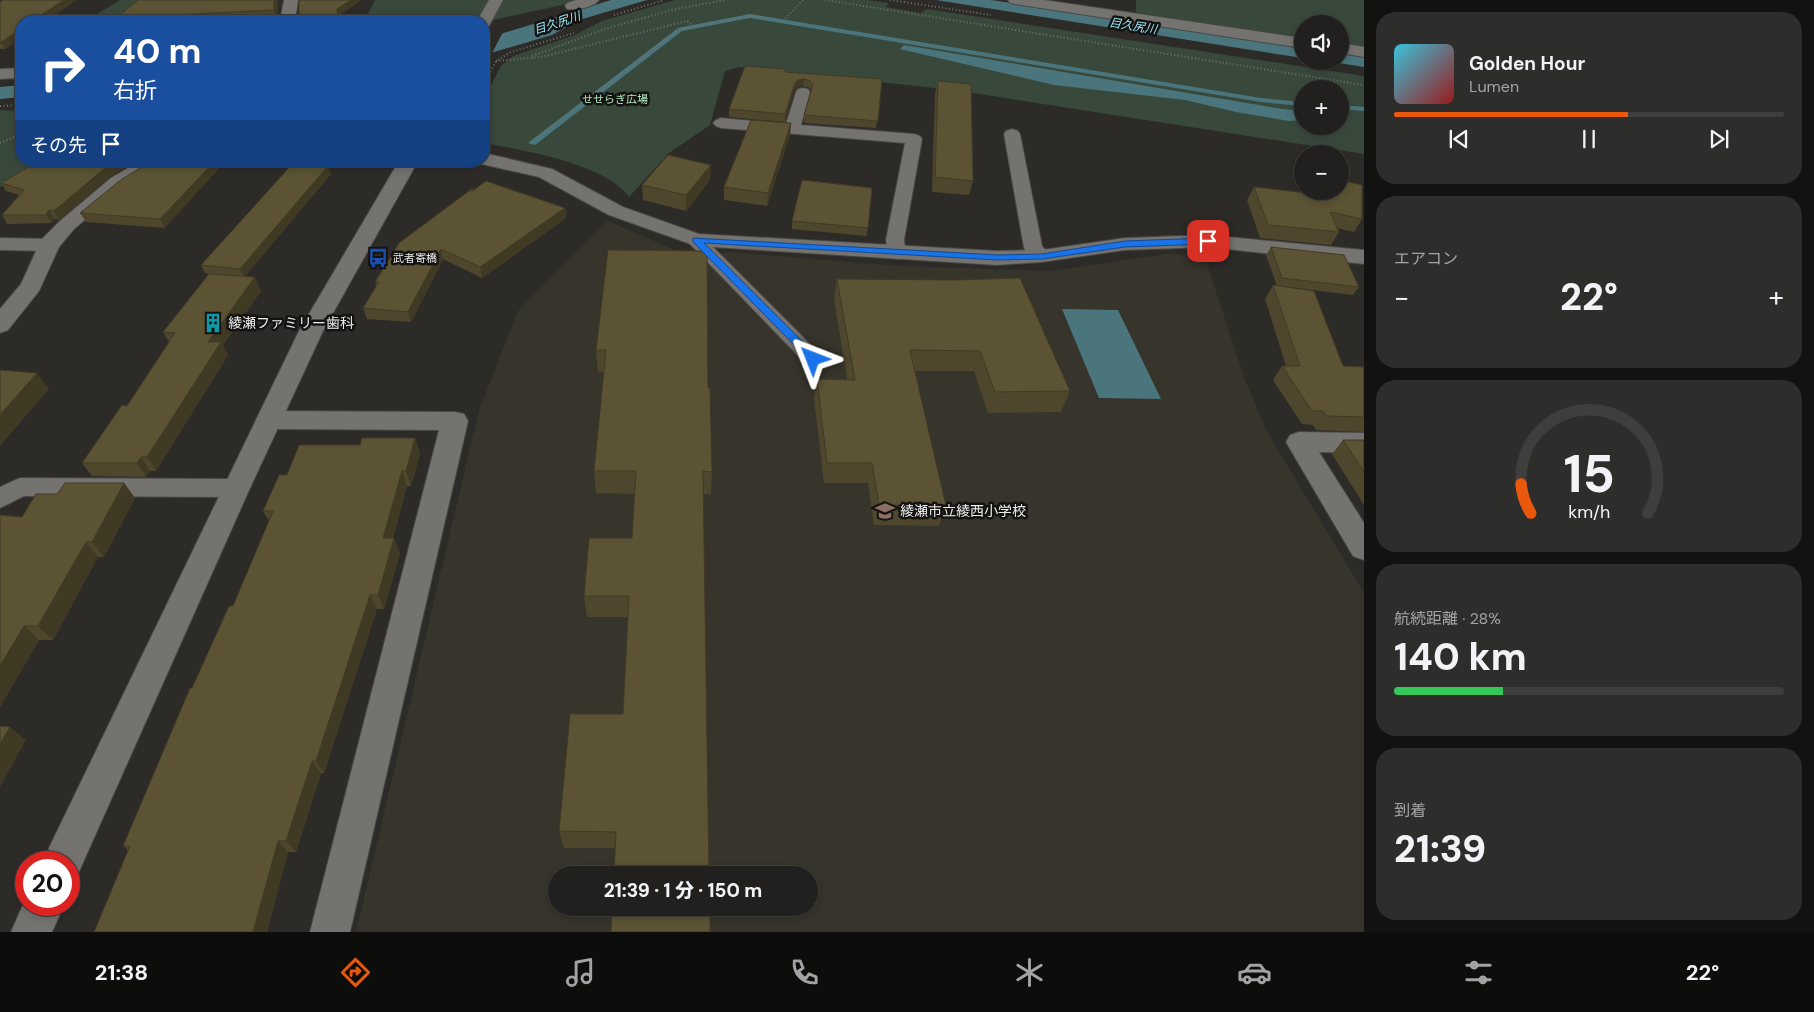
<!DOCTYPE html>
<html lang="ja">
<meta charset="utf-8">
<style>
:root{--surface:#21201e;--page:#2d2d2b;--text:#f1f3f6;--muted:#a2a3a4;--line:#3e3e3c;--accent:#ea580c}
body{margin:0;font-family:"DM Sans","Noto Sans JP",sans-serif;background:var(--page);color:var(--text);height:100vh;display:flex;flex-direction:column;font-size:19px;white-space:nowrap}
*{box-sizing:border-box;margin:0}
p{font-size:16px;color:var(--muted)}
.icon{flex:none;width:28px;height:28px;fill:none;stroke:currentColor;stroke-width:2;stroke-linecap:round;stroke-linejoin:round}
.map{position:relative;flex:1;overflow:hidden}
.panel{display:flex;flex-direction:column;gap:12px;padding:12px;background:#121210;width:450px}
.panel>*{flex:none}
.guide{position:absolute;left:15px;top:15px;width:475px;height:152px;border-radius:20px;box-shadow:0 2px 8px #0003,0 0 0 1px var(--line);background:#1a4fa0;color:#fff;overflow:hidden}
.fabs{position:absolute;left:1294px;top:15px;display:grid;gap:10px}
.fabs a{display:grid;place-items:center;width:55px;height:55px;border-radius:50%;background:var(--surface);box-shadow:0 2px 8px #0003,0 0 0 1px var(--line);font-size:25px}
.speed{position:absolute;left:15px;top:851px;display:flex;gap:10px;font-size:25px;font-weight:700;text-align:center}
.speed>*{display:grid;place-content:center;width:65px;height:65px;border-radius:50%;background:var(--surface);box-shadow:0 2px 8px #0003,0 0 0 1px var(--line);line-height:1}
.speed .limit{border:8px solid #d22;background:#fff;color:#111}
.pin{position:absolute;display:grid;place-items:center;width:42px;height:42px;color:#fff;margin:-21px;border-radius:10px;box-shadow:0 2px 8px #0006}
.me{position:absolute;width:55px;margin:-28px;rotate:315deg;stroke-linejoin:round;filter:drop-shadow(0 0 4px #0008)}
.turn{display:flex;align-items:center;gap:18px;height:105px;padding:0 15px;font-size:22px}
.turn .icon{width:65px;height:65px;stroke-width:2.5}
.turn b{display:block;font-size:35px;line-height:42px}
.then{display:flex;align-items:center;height:48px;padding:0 15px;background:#0003;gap:10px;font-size:19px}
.big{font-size:38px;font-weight:800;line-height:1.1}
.panel .card{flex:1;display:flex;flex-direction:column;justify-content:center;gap:8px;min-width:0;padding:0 18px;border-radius:20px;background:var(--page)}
.panel .dial{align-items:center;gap:0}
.dial svg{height:130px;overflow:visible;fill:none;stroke:var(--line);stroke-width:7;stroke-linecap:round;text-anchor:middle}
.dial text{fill:var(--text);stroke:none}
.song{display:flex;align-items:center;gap:15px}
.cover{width:60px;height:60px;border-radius:8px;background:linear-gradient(135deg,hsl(190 70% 55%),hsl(0 70% 35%))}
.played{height:5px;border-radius:2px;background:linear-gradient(90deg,var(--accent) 60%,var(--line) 60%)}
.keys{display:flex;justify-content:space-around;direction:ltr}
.heat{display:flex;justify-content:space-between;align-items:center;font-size:28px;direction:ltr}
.charge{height:8px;border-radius:4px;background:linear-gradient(90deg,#34c759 28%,var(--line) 0)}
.trip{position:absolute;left:548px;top:866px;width:270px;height:50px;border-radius:25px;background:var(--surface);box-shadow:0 2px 8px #0003,0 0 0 1px var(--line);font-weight:800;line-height:50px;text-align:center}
.tab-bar{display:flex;height:80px;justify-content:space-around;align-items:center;background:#0d0d0c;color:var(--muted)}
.tab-bar .icon{width:35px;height:35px}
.tab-bar .current{color:var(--accent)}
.tab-bar b{font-size:22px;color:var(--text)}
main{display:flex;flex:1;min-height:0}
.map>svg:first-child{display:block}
</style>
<main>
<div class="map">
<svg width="1364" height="932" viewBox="0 0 1364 932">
<rect width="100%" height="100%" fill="#2c2b28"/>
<path fill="#36342b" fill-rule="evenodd" d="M608,221L675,250L699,264L727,252L899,266L1051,271L1166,254L1204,255L1244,377L1266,430L1364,593V932H356L479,410L518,311ZM556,875H809V908H556Z"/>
<g fill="#38493c" fill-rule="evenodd">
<path d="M120,0H176L128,21H86Z"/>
<path d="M375,0H585L484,22L364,21Z"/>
<path d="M675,0H867L888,3L886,7L921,13L927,9L1364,76V154L954,90L739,67L725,71L710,125L669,153L629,197C607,164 522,150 484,143V92L488,91L501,66L513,56L575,35L602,21ZM1302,89H1340V126H1302Z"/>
<path d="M1136,0H1364V48L1340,45V24H1302V39L1136,15Z"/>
<path d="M0,110L21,111V161H44L0,187Z"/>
</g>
<g fill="#4b757c">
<path d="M611,0H647L579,20L552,35L484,55V39Z"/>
<path d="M936,0H991L1302,47V58Z"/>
<path d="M904,45L1282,109L1302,111V120L1289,121L1236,112L1185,100L1054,85L900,49Z"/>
<path d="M1340,53L1364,57V67L1326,61H1340Z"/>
<path d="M21,85V97L0,99V87Z"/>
<path d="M1062,309L1118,310L1161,399L1099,398Z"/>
</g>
<path fill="#2c2b28" d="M504,30L491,55L484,57V36Z"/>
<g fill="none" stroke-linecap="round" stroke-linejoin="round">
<g fill="#4b757c" fill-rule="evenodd">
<path d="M750,14L1261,98L1302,102V106L1261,102L750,18L682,31L535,145L528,143L678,28Z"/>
<path d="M1340,105L1364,107V111L1340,109Z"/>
</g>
<defs>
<g id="service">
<path d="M803,88L808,89L810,92L801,125L914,134L920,136L922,139L904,240L906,253L904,257L897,259L890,257L888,253L886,240L905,143L721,128L716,126L713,123L716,120L721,118L786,124L796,92L798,89Z"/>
<path d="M1012,129L1018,131L1020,134L1042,246L1051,256L1049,260C1037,263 1030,257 1024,248L1004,134L1006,131Z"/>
<path d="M696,235L702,236L820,354L824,359L820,364L813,366L806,364L690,244L687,240L690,236Z"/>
<path d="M0,238L49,239L56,241L58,245L56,249L49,251L0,250Z"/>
<path d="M20,478L236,479L245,481L248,488L245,495L236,497L24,496L0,508V487Z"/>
</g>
<g id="minor">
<path d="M284,0H298L295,21H280Z"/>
<path d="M576,0H599C594,7 576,11 567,9L565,6L567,3Z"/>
<path d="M1008,0H1044L1302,38V48L1015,4L1010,3Z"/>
<path d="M1340,43L1364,47V57L1340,53Z"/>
<path d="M21,68V78L0,79V69Z"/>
<path d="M140,161H163L161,165L125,186L74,229L59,247L39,291L8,330L0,333V309L21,284L41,240L60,221L111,178Z"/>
<path d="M269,411L455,412L464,414L468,421L350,932H310L439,430L269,429L260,427L256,420L260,413Z"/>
<path d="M1299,432L1364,433V453L1319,452L1364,523V560L1353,556L1286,442L1290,435Z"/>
</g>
<g id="tertiary">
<path d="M489,0H503L489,26L484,28V21H477Z"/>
<path d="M484,153L552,169L623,207L699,234L997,251L1042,250L1125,238L1208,235L1364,250V264L1208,247L1125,250L1042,262L997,265L696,246L609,215L539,177L477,163L476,161H484Z"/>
<path d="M399,161H418L323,331L250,488L77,876L69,879V862H44L49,848L299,331Z"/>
<path d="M26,898V905H64L52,932H11Z"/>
</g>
</defs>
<use href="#service" stroke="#484745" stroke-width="2"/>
<use href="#minor" stroke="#484745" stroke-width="2"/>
<use href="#tertiary" stroke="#484745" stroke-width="2"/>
<g stroke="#71706e" stroke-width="2" stroke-dasharray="1 2.5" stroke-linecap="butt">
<path d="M825,0L1364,85"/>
<path d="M890,0L991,15"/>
<path d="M614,15L664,0"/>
<path d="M783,21L803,0"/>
<path d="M693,26L750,16L774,19"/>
<path d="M532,56L605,29L671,10L725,0"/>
<path d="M496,61L541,57L687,21L693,26L679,29L531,142"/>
<path d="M484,84L496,61L511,52L574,33"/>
<path d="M0,106L21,105"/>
<path d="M0,143L21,134"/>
</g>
<use href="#service" fill="#747370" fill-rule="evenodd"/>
<use href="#minor" fill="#747370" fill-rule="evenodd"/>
<use href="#tertiary" fill="#747370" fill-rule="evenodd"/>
</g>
<g fill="#4e472d">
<path d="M278,0V21H113Z"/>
<path d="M0,2L21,21V38L5,49H0Z"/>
<path d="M785,72L882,79L876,128L804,123V115L811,91L810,88L803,86L798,87L794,91L785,122L729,117V109Z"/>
<path d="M938,81L973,181L969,195L932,192L935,94Z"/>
<path d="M791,123L790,135L767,206L724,200V187Z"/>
<path d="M152,161L165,228L86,222L80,213Z"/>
<path d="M328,166L331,174L245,276L261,291L223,345L228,355L156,471H150L146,477L92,476L82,463L127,406L169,342L163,332L209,274L205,273L201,265Z"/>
<path d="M110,177L59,220L55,219L51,223L7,224L2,215L19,195L6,191L1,183Z"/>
<path d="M710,180L686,211L643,200L642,185Z"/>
<path d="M1254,187L1309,194V191H1340L1362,219L1354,232L1337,228L1339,232L1331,245L1260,238L1247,200Z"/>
<path d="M473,188V190L565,208L566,218L482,278L443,259L411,322L367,319L363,308L376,286L375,282Z"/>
<path d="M792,221L868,228L866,236L792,229Z"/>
<path d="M1271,247L1359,287L1353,295L1287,287L1343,366L1364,367V432L1316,430L1313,425L1302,424L1273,380L1282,366H1286L1265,299L1273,285L1277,286L1266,255Z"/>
<path d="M608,250L708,388L712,472L711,494H704L615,848H564L559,831L623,714L628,617H587L584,596L632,538L635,494L596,493L594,471L604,373L598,372L596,350Z"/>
<path d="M837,279L1070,391L1061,412L988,413L974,371H914L946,506L939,526L874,525L868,483H824L814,399L817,379H847L834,299Z"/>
<path d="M415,438L420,453L411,486H407L393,538L400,553L384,609H377L324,773H321L296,852H288L267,932H94L128,850L123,846L192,688L233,606L269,521L263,511L287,475L360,445Z"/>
<path d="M1343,440H1364V505L1332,454Z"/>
<path d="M124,483L135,498L104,557H98L53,640H39L0,707V515L22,517L57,494Z"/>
</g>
<g fill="#403a24">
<path d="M64,0H77L46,21H32Z"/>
<path d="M274,0H278V21L274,10Z"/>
<path d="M351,0H362L339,16V21H338L337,9Z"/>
<path d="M173,15L175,21H166Z"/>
<path d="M21,29V38L5,49L1,42Z"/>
<path d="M804,79L803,86L798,87L794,91L785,122V114L795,83L798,80Z"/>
<path d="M791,123L790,135L767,206L768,193Z"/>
<path d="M117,161H136L110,177L59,220L54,211L105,168Z"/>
<path d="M215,161H226L165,228L160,219Z"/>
<path d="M711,165L710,180L686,211V195Z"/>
<path d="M328,166L331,174L244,278L240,269Z"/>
<path d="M565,208L566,218L482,278L480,267Z"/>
<path d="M49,210L55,219L51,223L46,215Z"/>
<path d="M441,249L443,259L411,322L408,312Z"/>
<path d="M255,277L261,291L223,345L228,355L156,471L147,457L208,342Z"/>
<path d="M37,373L49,389L0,446V415Z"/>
<path d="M415,438L420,453L411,486L406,471Z"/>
<path d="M141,457L150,471L146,477L137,463Z"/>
<path d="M402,471L407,486L389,553L383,538Z"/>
<path d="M124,483L135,498L104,557L92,542Z"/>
<path d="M394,538L400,553L384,609L378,595Z"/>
<path d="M86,542L98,557L53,640L38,626Z"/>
<path d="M370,595L377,609L324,773L316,761Z"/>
<path d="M24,626L39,640L0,707V666Z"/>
<path d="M10,727L26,740L0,787V744Z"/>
<path d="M312,761L321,773L296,852L286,841Z"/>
<path d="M278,841L288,852L267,932H253Z"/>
</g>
<g fill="#5b5334" stroke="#403a24">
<path d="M3,0H64L32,21H21V29L1,42H0V2Z"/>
<path d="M138,0H274V10L173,15L166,21H113Z"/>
<path d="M299,0H351L337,9L338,21H299Z"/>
<path d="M745,66L785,69V72L882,79L878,121L804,115L813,85L810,81L804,79L798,80L795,83L785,114L729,109Z"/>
<path d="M938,81L971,84L973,181L935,177Z"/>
<path d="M751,120L791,123L768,193L724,187Z"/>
<path d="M668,155L711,165L686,195L642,185Z"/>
<path d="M39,161H117L105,168L54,211L49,210L46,215H2L24,190L1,183Z"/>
<path d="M152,161H215L160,219L80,213L122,179Z"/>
<path d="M295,161H322L328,166L240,269L201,265Z"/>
<path d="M802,180L872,188L868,228L792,221Z"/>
<path d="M1340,180L1362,185V219L1330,212L1339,232L1268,225L1254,187L1316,194V191H1340Z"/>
<path d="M486,181L565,208L480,267L441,249L408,312L363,308L379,282H375L399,243L473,188L471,192Z"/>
<path d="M1271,247L1344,255L1359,287L1282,278Z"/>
<path d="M608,250L707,251L708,388H710L712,472L703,471L709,875H614L616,832L559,831L570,714H623L629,596H584L589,538H632L636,471H594L606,350H596Z"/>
<path d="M209,274L255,277L208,342H221L147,457H141L137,463H82L122,405L127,406L175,333L163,332Z"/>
<path d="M1020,278L1070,391L995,392L980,351L910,350L946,506L879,505L872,463H827L817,379L855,380L837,279L955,280Z"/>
<path d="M1273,285L1314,291L1343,366L1364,367V417L1327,416L1323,411H1312L1282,366H1300Z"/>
<path d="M0,370L37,373L0,415Z"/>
<path d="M362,438H415L406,471H402L383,538H394L378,595H370L316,761H312L286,841H278L253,932H94L130,846H123L190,688H192L229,606H233L273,511H263L279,475H287L299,445H360Z"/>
<path d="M1343,440H1364V472Z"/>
<path d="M65,483H124L92,542H86L38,626H24L0,666V515L22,517L36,494H57Z"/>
<path d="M0,726L10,727L0,744Z"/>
<path d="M612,908H710V932H611Z"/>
</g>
<path fill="#1a73e8" stroke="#114b97" d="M693,238L997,255L1042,254L1125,241L1208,238L1212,241L1208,244L1125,247L1042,259L997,260L704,243L817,356L818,359L813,362L810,361L693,242Z"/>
<defs>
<symbol id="bus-bare" viewBox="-9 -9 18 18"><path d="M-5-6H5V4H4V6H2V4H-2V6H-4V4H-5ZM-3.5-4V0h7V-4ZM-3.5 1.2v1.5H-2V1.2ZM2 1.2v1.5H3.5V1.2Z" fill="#1a4fb4" stroke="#141312" stroke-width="2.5" paint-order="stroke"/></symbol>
<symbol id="building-bare" viewBox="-9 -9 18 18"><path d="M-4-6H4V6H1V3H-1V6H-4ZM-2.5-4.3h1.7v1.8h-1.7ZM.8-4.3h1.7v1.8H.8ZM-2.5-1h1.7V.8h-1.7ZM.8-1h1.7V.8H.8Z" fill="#0f9aa8" stroke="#141312" stroke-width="2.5" paint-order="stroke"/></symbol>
<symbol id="school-bare" viewBox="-9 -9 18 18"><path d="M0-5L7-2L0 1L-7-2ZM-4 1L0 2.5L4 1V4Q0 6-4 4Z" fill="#8d6e63" stroke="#141312" stroke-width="2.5" paint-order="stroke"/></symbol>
</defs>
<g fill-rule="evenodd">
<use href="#bus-bare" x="364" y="244" width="28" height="28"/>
<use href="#building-bare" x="199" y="309" width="28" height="28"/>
<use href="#school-bare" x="871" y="497" width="28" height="28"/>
</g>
<g text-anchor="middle" stroke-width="5" stroke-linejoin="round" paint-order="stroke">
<g font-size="11" fill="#b6ebc2" stroke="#141312">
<text x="615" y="103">せせらぎ広場</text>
</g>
<g font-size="11" fill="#ebebe9" stroke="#141312" text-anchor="start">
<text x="393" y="262">武者寄橋</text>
</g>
<g font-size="12" font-style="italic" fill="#97e4f2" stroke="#141312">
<text transform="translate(557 23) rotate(-18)" y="4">目久尻川</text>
<text transform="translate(1133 26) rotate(9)" y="4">目久尻川</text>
</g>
<g font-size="14" fill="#ebebe9" stroke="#141312" text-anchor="start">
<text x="228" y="328">綾瀬ファミリー歯科</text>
<text x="900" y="516">綾瀬市立綾西小学校</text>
</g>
</g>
</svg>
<div class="fabs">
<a><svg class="icon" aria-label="sound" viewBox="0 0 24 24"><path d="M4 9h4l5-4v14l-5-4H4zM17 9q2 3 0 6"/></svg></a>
<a>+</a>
<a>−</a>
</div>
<div class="speed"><div class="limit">20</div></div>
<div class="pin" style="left:1208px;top:241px;background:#d93025"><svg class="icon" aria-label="arrive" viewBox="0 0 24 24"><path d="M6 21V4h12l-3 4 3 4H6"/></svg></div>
<svg class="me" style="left:813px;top:359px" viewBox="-20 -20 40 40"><path d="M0-17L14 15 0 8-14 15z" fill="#1a73e8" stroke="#fff" stroke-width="4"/></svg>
<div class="trip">21:39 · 1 分 · 150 m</div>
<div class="guide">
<div class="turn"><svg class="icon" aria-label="right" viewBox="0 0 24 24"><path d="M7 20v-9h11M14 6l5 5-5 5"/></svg><div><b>40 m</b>右折</div></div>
<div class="then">その先<svg class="icon" aria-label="arrive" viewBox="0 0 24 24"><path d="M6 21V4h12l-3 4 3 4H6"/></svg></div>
</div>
</div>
<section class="panel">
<div class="card">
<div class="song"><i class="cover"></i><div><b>Golden Hour</b><p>Lumen</p></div></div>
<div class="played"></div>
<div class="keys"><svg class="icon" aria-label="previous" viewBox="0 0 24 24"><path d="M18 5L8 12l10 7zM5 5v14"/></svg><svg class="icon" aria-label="pause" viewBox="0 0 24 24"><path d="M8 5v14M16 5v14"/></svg><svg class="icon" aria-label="next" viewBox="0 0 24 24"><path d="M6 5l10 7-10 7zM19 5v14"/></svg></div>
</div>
<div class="card"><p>エアコン</p>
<div class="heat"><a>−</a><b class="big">22°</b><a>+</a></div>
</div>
<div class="card dial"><svg viewBox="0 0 100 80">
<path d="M14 69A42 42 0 1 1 86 69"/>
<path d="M14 69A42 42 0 0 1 8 51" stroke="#ea580c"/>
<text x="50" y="56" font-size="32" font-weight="700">15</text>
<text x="50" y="72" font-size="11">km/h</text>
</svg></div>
<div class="card"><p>航続距離 · 28%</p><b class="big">140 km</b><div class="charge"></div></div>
<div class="card"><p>到着</p><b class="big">21:39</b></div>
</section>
</main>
<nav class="tab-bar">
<b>21:38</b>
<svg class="icon current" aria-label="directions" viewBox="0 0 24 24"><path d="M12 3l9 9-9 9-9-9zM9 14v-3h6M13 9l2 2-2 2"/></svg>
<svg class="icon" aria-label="music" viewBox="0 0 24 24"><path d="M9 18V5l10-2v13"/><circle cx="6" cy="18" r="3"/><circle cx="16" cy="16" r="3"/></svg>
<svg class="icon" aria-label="phone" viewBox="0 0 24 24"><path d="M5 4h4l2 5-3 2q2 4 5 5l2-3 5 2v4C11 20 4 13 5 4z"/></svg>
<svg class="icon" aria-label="climate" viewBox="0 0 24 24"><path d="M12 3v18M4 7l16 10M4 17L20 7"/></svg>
<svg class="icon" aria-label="car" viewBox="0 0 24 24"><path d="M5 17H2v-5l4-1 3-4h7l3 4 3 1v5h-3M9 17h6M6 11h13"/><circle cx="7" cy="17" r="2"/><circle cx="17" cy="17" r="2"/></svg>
<svg class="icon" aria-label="filters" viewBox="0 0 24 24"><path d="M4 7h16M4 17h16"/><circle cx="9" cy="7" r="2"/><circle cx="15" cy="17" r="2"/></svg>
<b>22°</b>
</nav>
